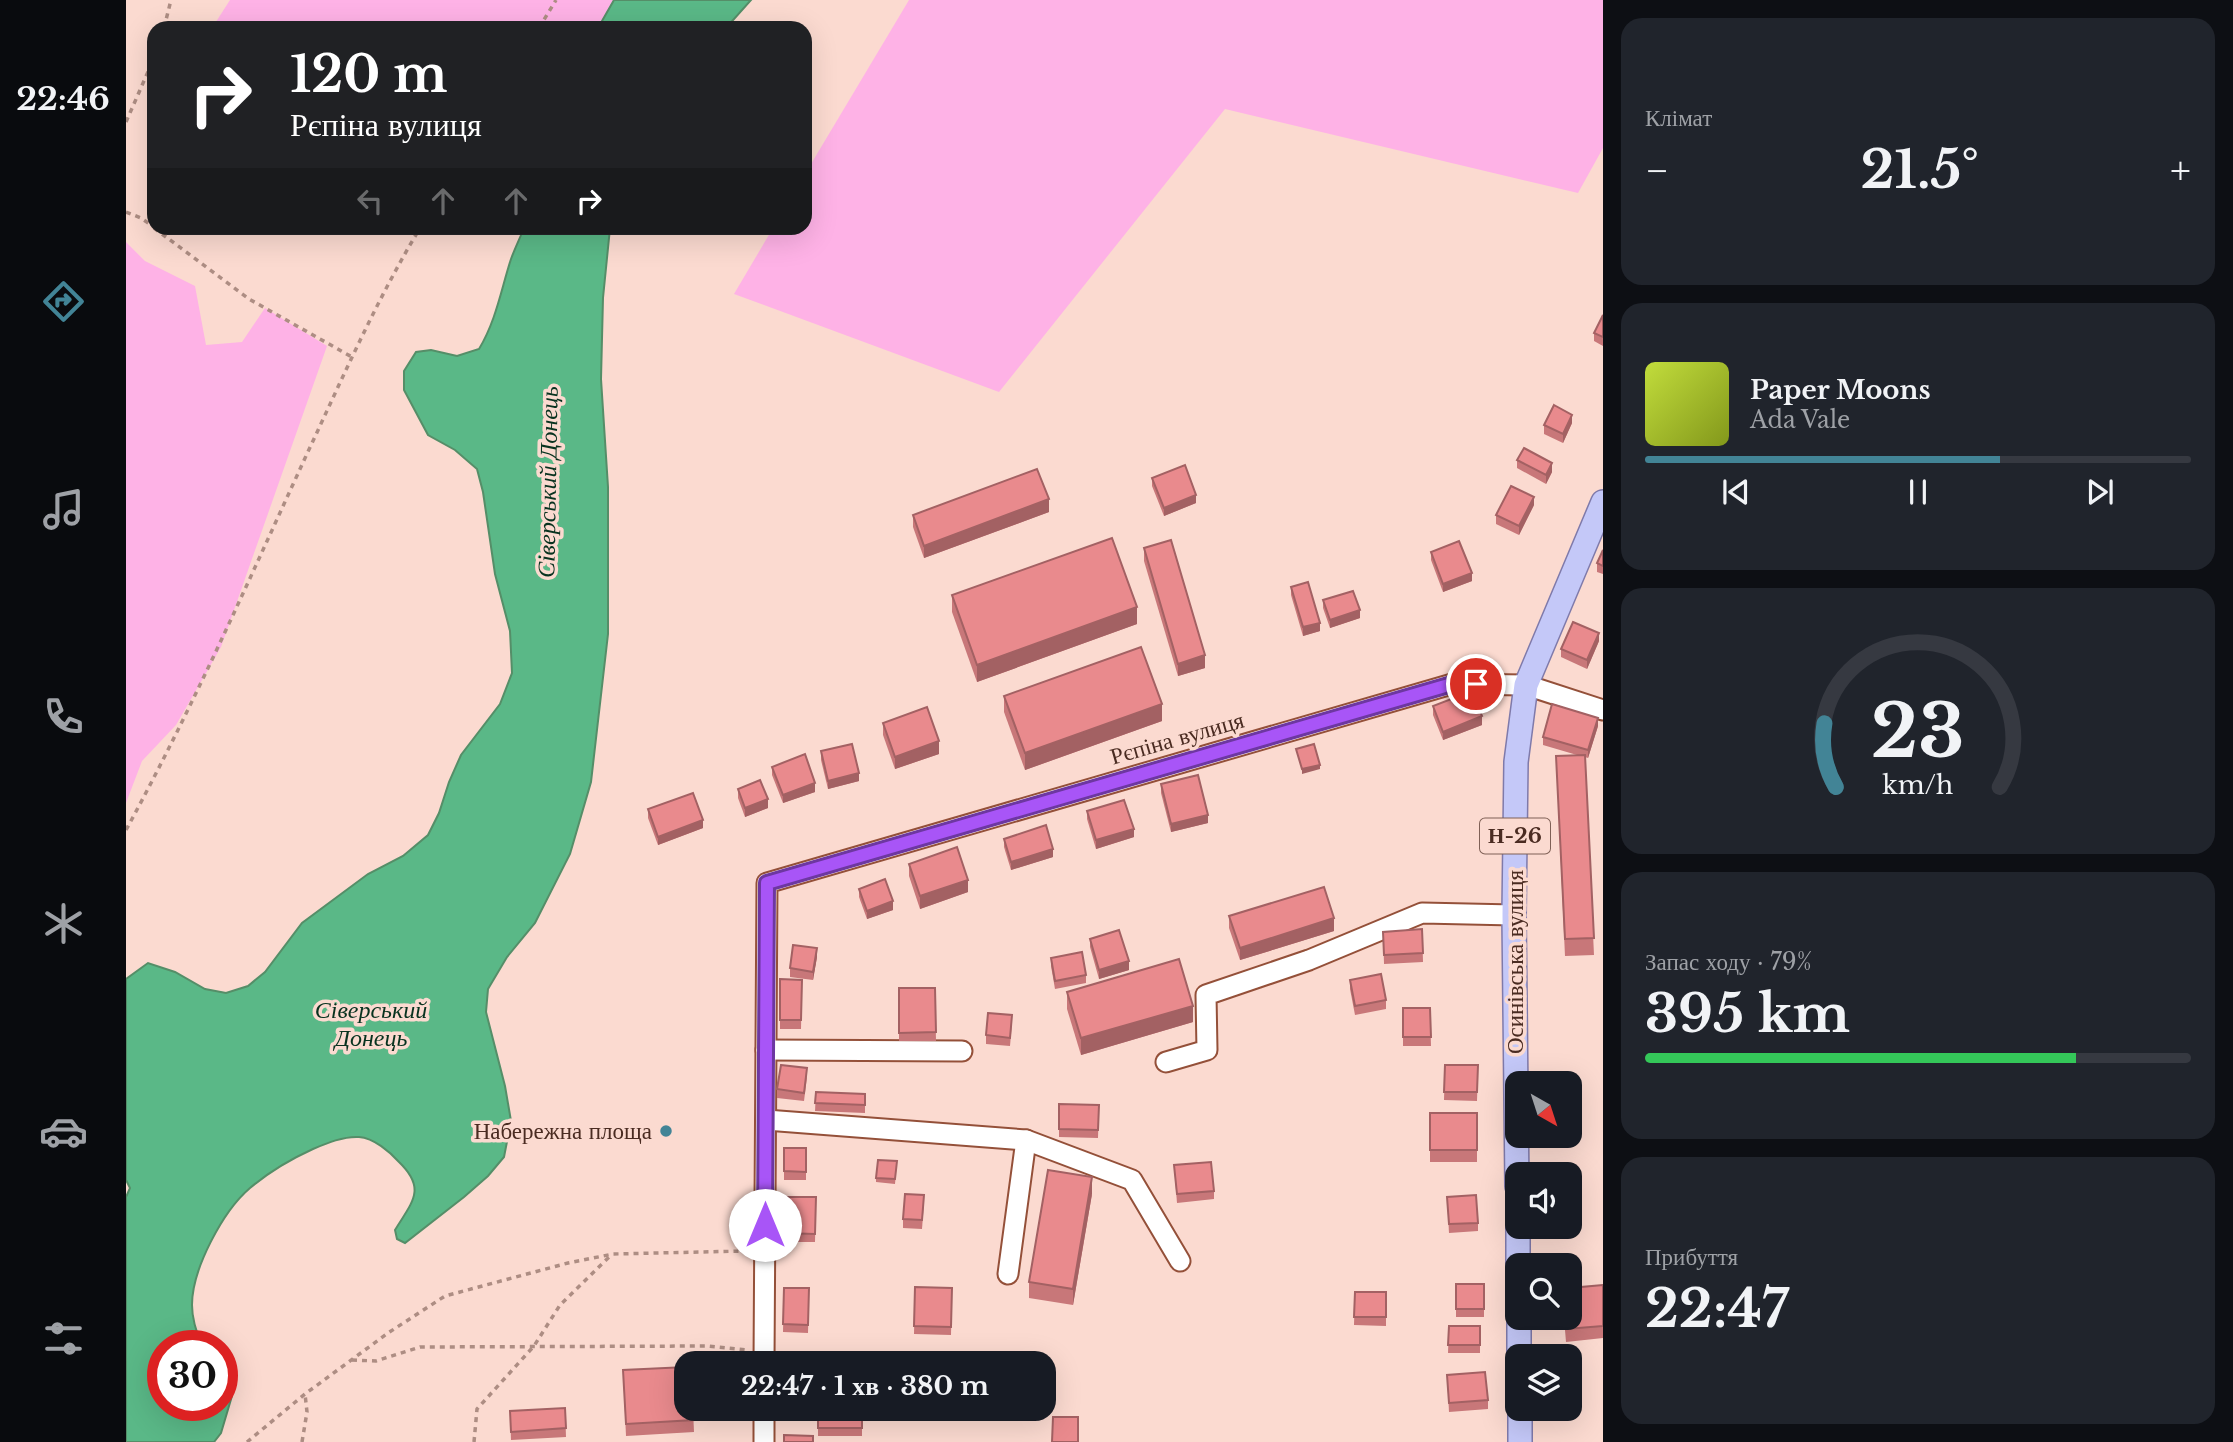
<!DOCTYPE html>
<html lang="uk">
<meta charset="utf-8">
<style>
:root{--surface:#171b24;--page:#20242c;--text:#f1f3f6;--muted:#9ea1a6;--line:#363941;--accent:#428496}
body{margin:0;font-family:"Libre Baskerville",serif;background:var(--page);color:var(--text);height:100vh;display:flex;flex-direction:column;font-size:26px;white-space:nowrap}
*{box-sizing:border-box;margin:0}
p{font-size:23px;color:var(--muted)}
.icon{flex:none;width:38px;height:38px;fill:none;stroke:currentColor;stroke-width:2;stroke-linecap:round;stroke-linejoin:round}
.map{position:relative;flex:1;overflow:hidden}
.details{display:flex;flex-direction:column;gap:18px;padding:18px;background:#0d0f14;width:630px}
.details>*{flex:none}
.hud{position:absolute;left:21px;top:21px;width:665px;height:214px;border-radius:21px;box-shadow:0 7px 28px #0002;background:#202124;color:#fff;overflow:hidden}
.needle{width:46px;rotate:141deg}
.buttons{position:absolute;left:1379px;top:1071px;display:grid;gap:14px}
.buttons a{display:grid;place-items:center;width:77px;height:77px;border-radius:14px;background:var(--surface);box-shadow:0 7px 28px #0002;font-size:35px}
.speed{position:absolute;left:21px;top:1330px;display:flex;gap:14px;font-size:35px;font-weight:700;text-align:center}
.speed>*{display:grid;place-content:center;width:91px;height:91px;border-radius:50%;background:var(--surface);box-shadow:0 7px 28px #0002;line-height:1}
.speed .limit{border:10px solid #d22;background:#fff;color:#111}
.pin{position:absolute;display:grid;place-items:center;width:60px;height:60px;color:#fff;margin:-30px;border:4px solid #fff;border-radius:50%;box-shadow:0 2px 7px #0007}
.me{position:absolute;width:77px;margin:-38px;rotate:0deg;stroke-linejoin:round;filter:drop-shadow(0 0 5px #0008)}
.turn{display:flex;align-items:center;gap:24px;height:147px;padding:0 28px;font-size:32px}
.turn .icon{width:91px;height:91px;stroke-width:2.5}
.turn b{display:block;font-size:49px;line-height:60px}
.lanes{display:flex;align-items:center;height:66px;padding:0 28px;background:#0003;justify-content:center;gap:35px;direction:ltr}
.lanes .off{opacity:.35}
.big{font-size:52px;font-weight:700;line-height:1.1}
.details .widget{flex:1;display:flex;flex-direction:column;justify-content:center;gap:10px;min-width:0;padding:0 24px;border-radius:21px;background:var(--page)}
.details .dial{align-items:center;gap:0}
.dial svg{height:182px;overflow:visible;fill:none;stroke:var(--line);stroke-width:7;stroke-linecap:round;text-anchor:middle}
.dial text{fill:var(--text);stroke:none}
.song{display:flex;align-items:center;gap:21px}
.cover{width:84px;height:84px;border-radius:10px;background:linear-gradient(135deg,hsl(70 70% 55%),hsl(70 70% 35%))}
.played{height:7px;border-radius:4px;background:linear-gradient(90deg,var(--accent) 65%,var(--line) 65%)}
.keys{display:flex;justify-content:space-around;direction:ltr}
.heat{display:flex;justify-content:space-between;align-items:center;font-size:38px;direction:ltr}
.charge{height:10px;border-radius:5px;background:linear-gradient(90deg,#34c759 79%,var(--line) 0)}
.trip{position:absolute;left:548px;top:1351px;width:382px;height:70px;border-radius:21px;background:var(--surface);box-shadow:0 7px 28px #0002;font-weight:700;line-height:70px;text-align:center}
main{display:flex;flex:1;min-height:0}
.tabs{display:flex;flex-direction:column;width:126px;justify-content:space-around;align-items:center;background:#090b0e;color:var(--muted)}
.tabs .icon{width:49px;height:49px}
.tabs .current{color:var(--accent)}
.tabs b{font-size:32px;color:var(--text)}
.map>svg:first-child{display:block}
</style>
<main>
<nav class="tabs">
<b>22:46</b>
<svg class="icon current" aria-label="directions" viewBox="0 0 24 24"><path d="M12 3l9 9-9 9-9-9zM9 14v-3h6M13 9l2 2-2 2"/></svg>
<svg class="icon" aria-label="music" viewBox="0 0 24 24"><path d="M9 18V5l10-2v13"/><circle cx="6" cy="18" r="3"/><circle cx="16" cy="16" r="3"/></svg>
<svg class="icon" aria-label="phone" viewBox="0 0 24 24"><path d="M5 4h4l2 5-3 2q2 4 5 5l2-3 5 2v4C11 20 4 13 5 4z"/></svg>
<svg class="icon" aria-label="climate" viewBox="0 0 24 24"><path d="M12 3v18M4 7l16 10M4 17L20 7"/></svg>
<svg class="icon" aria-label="car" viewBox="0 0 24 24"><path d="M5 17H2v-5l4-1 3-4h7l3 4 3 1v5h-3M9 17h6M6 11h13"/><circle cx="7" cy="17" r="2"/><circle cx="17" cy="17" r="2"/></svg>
<svg class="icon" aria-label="filters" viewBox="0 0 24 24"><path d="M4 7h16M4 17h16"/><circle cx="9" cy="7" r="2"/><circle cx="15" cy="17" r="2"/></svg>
</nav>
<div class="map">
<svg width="1477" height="1442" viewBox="0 0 1477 1442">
<rect width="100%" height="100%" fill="#fbdad0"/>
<g fill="#feb2e6">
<path d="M104,0H488L472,28H86Z"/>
<path d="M783,0H1477V148L1452,193L1099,109L873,392L608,294L647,228H679V174Z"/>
<path d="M0,242L19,261L69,286L80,345L116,342L139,308L201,346L95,647L50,725L16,761L0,803Z"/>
</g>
<g fill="#5ab887" stroke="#558e68" stroke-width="2">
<path d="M488,0H625L600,28H472Z"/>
<path d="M398,228H484L477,298L475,379L482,487V634L465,782L444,854L409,923L381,957L362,989L360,1012L379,1086L385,1121L378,1157L362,1176L338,1197L279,1243L271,1239L269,1230C286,1202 301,1189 273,1162C264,1152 248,1138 233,1137C218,1136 201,1143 187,1149C165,1159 143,1172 124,1188C97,1211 66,1269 66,1305C66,1318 71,1334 76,1346H37V1405H96V1379L106,1396L95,1433L88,1442H0V1197L4,1188L0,1180V979L22,963L49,972L79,989L100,993L122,986L139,972L176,923L242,874L277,856L302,835L313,813L323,782L335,755L374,704L386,673L384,631L369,574L357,492L351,469L329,450L302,435L278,390V371L290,352L305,350L331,356L353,349C370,321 375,290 385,259C389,248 394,238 398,228Z"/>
</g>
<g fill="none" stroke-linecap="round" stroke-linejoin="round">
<defs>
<g id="minor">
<path d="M640,1050L836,1051"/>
<path d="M1040,1062L1081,1050L1080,995L1183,960L1296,913L1388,915"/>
<path d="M640,1120L900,1140L1006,1180L1054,1261"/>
<path d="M882,1274L900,1140"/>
<path d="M638,1363L641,883L1326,684L1400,685L1477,710"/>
<path d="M638,1409V1442"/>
</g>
<g id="major">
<path d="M1391,1186L1388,915L1390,762L1400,685L1477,502"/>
<path d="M1392,1227V1265"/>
<path d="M1393,1318V1356"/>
<path d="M1394,1409V1442"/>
</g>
</defs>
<use href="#minor" stroke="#945039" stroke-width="23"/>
<use href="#major" stroke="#7f7aaa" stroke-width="26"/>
<g stroke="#ad8d83" stroke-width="3.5" stroke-dasharray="5 5" stroke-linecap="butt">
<path d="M38,28L45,0"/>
<path d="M413,28L430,0"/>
<path d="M0,122L28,58"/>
<path d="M0,212L15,218L28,227"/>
<path d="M28,228L123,299L226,357"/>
<path d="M0,830C66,709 122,582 180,456C216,379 250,301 294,228"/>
<path d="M226,1360L250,1361L294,1347L582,1346L622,1350"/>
<path d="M121,1442L179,1394L262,1333L319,1296L442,1263L487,1254L619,1251"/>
<path d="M176,1442L181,1412L179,1394"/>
<path d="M348,1442L351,1409L408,1346L434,1305L485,1255"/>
</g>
<use href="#minor" stroke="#fff" stroke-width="19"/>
<use href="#major" stroke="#c4c8f8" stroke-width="23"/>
</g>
<g fill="#c87779">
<path d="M1477,315V346L1468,341V333Z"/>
<path d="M1446,423L1437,443L1418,434V425Z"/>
<path d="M1391,460L1426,472L1420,484L1391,468Z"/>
<path d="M1026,478L1070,503L1038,516L1026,486Z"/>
<path d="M1408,505L1393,535L1370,524V515Z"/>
<path d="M923,512L798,558L787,527V515Z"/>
<path d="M1018,548L1079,668L1052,676L1018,561Z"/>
<path d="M1477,550V574L1471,572V563Z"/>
<path d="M1305,552L1346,581L1317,592L1305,560Z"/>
<path d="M1165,587L1194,631L1177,636L1165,595Z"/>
<path d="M826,595L1011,624L851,682L826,612Z"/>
<path d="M1197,600L1234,618L1204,628L1197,608Z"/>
<path d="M1473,641L1461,669L1435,657V649Z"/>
<path d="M878,696L1036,721L899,770L878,712Z"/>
<path d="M1307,706L1356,725L1317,740L1307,715Z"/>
<path d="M757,723L813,754L769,769L757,735Z"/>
<path d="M1472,726L1462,758L1459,757L1468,955L1439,956L1430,756L1451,755L1417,745V737Z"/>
<path d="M695,751L733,781L702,789L695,760Z"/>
<path d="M646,767L689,792L657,803L646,775Z"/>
<path d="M1035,784L1082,823L1045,832L1035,793Z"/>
<path d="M612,789L642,808L619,817L612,798Z"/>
<path d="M522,809L577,828L532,845L522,818Z"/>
<path d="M961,811L1008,837L970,849L961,819Z"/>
<path d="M878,839L927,857L885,870L878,847Z"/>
<path d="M783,864L842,892L794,909L783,876Z"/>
<path d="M733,889L767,910L741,919L733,897Z"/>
<path d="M1103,916L1208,931L1114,960L1103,928Z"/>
<path d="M1296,929L1297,962L1258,964L1257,932Z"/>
<path d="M964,939L1003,970L973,979L964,947Z"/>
<path d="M691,957L687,980L664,977V968Z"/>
<path d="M925,958L960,975V983L929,989L925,966Z"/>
<path d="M654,979L676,980L675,1029H654Z"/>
<path d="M1224,980L1260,1000V1009L1229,1015L1224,989Z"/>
<path d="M773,988H809L810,1041H773Z"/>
<path d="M941,992L1067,1022L955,1055L941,1009Z"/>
<path d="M1277,1008H1304L1305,1046H1277Z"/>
<path d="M886,1023L884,1046L860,1044V1035Z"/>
<path d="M1319,1065H1352L1351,1101L1318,1100Z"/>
<path d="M681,1077L678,1101L651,1098V1089Z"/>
<path d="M690,1092L739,1094V1113L689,1111Z"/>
<path d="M933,1104L973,1105L972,1138L933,1137Z"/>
<rect x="1304" y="1113" width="47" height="49"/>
<rect x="658" y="1148" width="22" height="32"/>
<path d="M771,1161L769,1184L750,1182V1178Z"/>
<path d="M1048,1165L1088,1191V1199L1051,1203Z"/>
<path d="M966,1194L947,1305L903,1298V1282Z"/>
<path d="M657,1197H690L689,1242H657Z"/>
<path d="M1321,1197L1352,1223V1231L1323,1233Z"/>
<path d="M798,1203L796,1229L777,1228V1219Z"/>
<rect x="1330" y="1284" width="28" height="33"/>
<path d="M1477,1285V1338L1440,1342L1438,1318H1444Z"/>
<path d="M789,1287L826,1288L825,1335L788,1334Z"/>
<path d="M658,1288H683L682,1333L657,1332Z"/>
<path d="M1229,1292H1260V1326L1228,1325Z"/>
<path d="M1323,1326H1354V1353H1322Z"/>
<path d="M497,1370L567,1409L568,1432L500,1436Z"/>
<path d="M1321,1375L1362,1400V1409L1323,1412Z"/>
<path d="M439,1408L440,1437L385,1440L384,1411Z"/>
<rect x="692" y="1411" width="44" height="25"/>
</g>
<g fill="#a36163">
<path d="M1446,415V423L1437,443V434Z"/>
<path d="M1426,463V472L1420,484V475Z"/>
<path d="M1070,495V503L1038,516V508Z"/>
<path d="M1408,497V505L1393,535V526Z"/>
<path d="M923,499V512L798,558V546Z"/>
<path d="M1346,573V581L1317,592V584Z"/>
<path d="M1011,607V624L851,682V665Z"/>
<path d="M1234,610V618L1204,628V620Z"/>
<path d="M1194,623V631L1177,636V627Z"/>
<path d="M1473,633V641L1461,669V660Z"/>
<path d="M1079,655V668L1052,676V664Z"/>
<path d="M1036,704V721L899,770V753Z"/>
<path d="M1356,716V725L1317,740V732Z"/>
<path d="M1472,718V726L1462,758V750Z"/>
<path d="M813,741V754L769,769V757Z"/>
<path d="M1194,765V769L1176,774V769Z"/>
<path d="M733,773V781L702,789V781Z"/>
<path d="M689,783V792L657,803V795Z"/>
<path d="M642,799V808L619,817V808Z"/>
<path d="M1082,815V823L1045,832V824Z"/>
<path d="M577,820V828L532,845V837Z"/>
<path d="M1008,829V837L970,849V840Z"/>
<path d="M927,849V857L885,870V862Z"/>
<path d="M842,880V892L794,909V896Z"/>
<path d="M767,901V910L741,919V911Z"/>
<path d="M1208,918V931L1114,960V948Z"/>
<path d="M691,948V957L687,980V972Z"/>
<path d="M1003,961V970L973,979V970Z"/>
<path d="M1067,1006V1022L955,1055V1038Z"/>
<path d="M966,1177V1194L947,1305V1289Z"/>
</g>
<g fill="#e98a8d" stroke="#a36163" stroke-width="2">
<path d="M1477,315V337L1468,333Z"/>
<path d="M1428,405L1446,415L1437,434L1418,425Z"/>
<path d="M1398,448L1426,463L1420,475L1391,460Z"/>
<path d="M1059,465L1070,495L1038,508L1026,478Z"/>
<path d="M911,469L923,499L798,546L787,515Z"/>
<path d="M1385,486L1408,497L1393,526L1370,515Z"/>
<path d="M986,538L1011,607L851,665L826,595Z"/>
<path d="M1045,540L1079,655L1052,664L1018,548Z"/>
<path d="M1333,541L1346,573L1317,584L1305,552Z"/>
<path d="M1477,550V566L1471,563Z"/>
<path d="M1182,582L1194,623L1177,627L1165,587Z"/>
<path d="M1227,591L1234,610L1204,620L1197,600Z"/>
<path d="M1447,622L1473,633L1461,660L1435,649Z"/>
<path d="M1015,647L1036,704L899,753L878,696Z"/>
<path d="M1346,691L1356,716L1317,732L1307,706Z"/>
<path d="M1426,704L1472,718L1462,750L1417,737Z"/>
<path d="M801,707L813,741L769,757L757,723Z"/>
<path d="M726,744L733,773L702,781L695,751Z"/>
<path d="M1188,744L1194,765L1176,769L1170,749Z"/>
<path d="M679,754L689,783L657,795L646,767Z"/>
<path d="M1459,755L1468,938L1439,939L1430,756Z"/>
<path d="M1072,775L1082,815L1045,824L1035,784Z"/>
<path d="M634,780L642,799L619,808L612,789Z"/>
<path d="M567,793L577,820L532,837L522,809Z"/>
<path d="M998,800L1008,829L970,840L961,811Z"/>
<path d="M920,825L927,849L885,862L878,839Z"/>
<path d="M831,847L842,880L794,896L783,864Z"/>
<path d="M759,879L767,901L741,911L733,889Z"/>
<path d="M1198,887L1208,918L1114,948L1103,916Z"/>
<path d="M1296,929L1297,953L1258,955L1257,932Z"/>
<path d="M993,930L1003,961L973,970L964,939Z"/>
<path d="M667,945L691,948L687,972L664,968Z"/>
<path d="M956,952L960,975L929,981L925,958Z"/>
<path d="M1053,959L1067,1006L955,1038L941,992Z"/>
<path d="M1255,974L1260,1000L1229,1006L1224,980Z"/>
<path d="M654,979L676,980L675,1020H654Z"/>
<path d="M773,988H809L810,1032L773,1033Z"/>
<path d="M1277,1008H1304L1305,1037H1277Z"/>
<path d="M862,1013L886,1015L884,1038L860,1035Z"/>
<path d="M655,1065L681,1068L678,1093L651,1089Z"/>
<path d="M1319,1065H1352L1351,1092H1318Z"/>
<path d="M690,1092L739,1094V1105L689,1103Z"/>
<path d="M933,1104L973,1105L972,1130L933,1129Z"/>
<rect x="1304" y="1113" width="47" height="37"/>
<path d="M658,1148H680V1172L658,1171Z"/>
<path d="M752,1160L771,1161L769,1179L750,1178Z"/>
<path d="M1085,1162L1088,1191L1051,1194L1048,1165Z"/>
<path d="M922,1170L966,1177L947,1289L903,1282Z"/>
<path d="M779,1194L798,1195L796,1220L777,1219Z"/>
<path d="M1350,1195L1352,1223L1323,1224L1321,1197Z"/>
<path d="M657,1197H690L689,1234L657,1233Z"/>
<rect x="1330" y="1284" width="28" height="25"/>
<path d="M1477,1285V1326L1440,1329L1439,1318H1444V1288Z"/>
<path d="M789,1287L826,1288L825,1327L788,1326Z"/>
<path d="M658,1288H683L682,1325L657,1324Z"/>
<path d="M1229,1292H1260V1317H1228Z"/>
<path d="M1323,1326H1354V1345H1322Z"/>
<path d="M560,1367V1409H567L568,1420L500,1424L497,1370Z"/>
<path d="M1359,1372L1362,1400L1323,1403L1321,1375Z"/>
<path d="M439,1408L440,1428L385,1432L384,1411Z"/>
<rect x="692" y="1411" width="44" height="17"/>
<path d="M927,1417H952V1442H926Z"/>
<path d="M658,1435L687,1436V1442H658Z"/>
</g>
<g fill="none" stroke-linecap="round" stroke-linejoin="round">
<defs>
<path id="route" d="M639,1225L641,883L1326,684H1350"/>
</defs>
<use href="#route" stroke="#6d37a1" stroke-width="18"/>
<use href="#route" stroke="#a855f7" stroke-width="12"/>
</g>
<circle fill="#428496" stroke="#fbdad0" stroke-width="2.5" cx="540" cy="1131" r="7"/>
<g text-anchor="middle" stroke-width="7" stroke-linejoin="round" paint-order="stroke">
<rect fill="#fbdad0" stroke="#7f6056" stroke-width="2" x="1354" y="818.5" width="70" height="35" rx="5"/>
<g font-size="21" font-weight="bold" fill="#4a2b21">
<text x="1389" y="843">Н-26</text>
</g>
<g font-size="23" fill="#4a2b21" stroke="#fbdad0">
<text transform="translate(1051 738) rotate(-16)" y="8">Рєпіна вулиця</text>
<text transform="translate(1389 962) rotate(-90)" y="8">Осинівська вулиця</text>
</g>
<g font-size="23" fill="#4a2b21" stroke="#fbdad0" text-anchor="end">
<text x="526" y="1139">Набережна площа</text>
</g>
<g font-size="24" font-style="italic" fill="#08321f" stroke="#fbdad0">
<text transform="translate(422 482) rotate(-89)" y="8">Сіверський Донець</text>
<text x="245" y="1018">Сіверський<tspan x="245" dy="28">Донець</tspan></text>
</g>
</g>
</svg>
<div class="buttons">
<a><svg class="needle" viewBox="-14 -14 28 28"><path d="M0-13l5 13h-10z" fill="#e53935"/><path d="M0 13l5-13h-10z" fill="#9ea1a6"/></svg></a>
<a><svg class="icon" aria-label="sound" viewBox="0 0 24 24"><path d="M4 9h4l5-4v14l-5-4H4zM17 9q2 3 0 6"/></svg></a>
<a><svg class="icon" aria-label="search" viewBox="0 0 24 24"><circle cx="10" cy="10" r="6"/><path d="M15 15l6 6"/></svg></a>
<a><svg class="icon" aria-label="layers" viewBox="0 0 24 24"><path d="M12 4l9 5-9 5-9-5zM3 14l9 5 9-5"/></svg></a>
</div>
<div class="speed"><div class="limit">30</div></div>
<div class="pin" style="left:1350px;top:684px;background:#d93025"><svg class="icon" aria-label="arrive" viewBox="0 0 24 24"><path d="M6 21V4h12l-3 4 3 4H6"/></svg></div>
<svg class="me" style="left:639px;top:1225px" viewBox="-20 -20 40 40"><circle r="19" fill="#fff"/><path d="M0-13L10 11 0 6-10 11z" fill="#a855f7"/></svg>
<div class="trip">22:47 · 1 хв · 380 m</div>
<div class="hud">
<div class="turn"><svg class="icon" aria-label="right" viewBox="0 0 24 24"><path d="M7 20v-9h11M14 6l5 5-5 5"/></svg><div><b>120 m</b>Рєпіна вулиця</div></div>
<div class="lanes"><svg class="icon off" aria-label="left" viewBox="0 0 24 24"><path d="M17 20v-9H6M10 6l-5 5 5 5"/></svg><svg class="icon off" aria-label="ahead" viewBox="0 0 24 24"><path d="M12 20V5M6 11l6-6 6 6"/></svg><svg class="icon off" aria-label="ahead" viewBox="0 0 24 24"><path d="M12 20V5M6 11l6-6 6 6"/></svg><svg class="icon" aria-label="right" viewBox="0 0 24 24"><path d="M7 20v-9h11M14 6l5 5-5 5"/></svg></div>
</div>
</div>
<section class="details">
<div class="widget"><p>Клімат</p>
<div class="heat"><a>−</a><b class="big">21.5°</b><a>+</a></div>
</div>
<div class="widget">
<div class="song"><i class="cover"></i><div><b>Paper Moons</b><p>Ada Vale</p></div></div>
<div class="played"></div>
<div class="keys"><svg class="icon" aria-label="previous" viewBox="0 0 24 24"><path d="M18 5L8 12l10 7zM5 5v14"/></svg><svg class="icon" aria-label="pause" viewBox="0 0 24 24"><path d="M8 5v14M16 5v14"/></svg><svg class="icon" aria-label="next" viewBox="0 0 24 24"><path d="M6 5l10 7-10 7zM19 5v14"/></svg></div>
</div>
<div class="widget dial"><svg viewBox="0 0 100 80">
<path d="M14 69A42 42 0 1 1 86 69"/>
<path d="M14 69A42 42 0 0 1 9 41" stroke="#428496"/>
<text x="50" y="56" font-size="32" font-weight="700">23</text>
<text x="50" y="72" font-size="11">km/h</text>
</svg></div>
<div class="widget"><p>Запас ходу · 79%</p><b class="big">395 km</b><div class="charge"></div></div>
<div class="widget"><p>Прибуття</p><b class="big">22:47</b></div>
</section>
</main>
